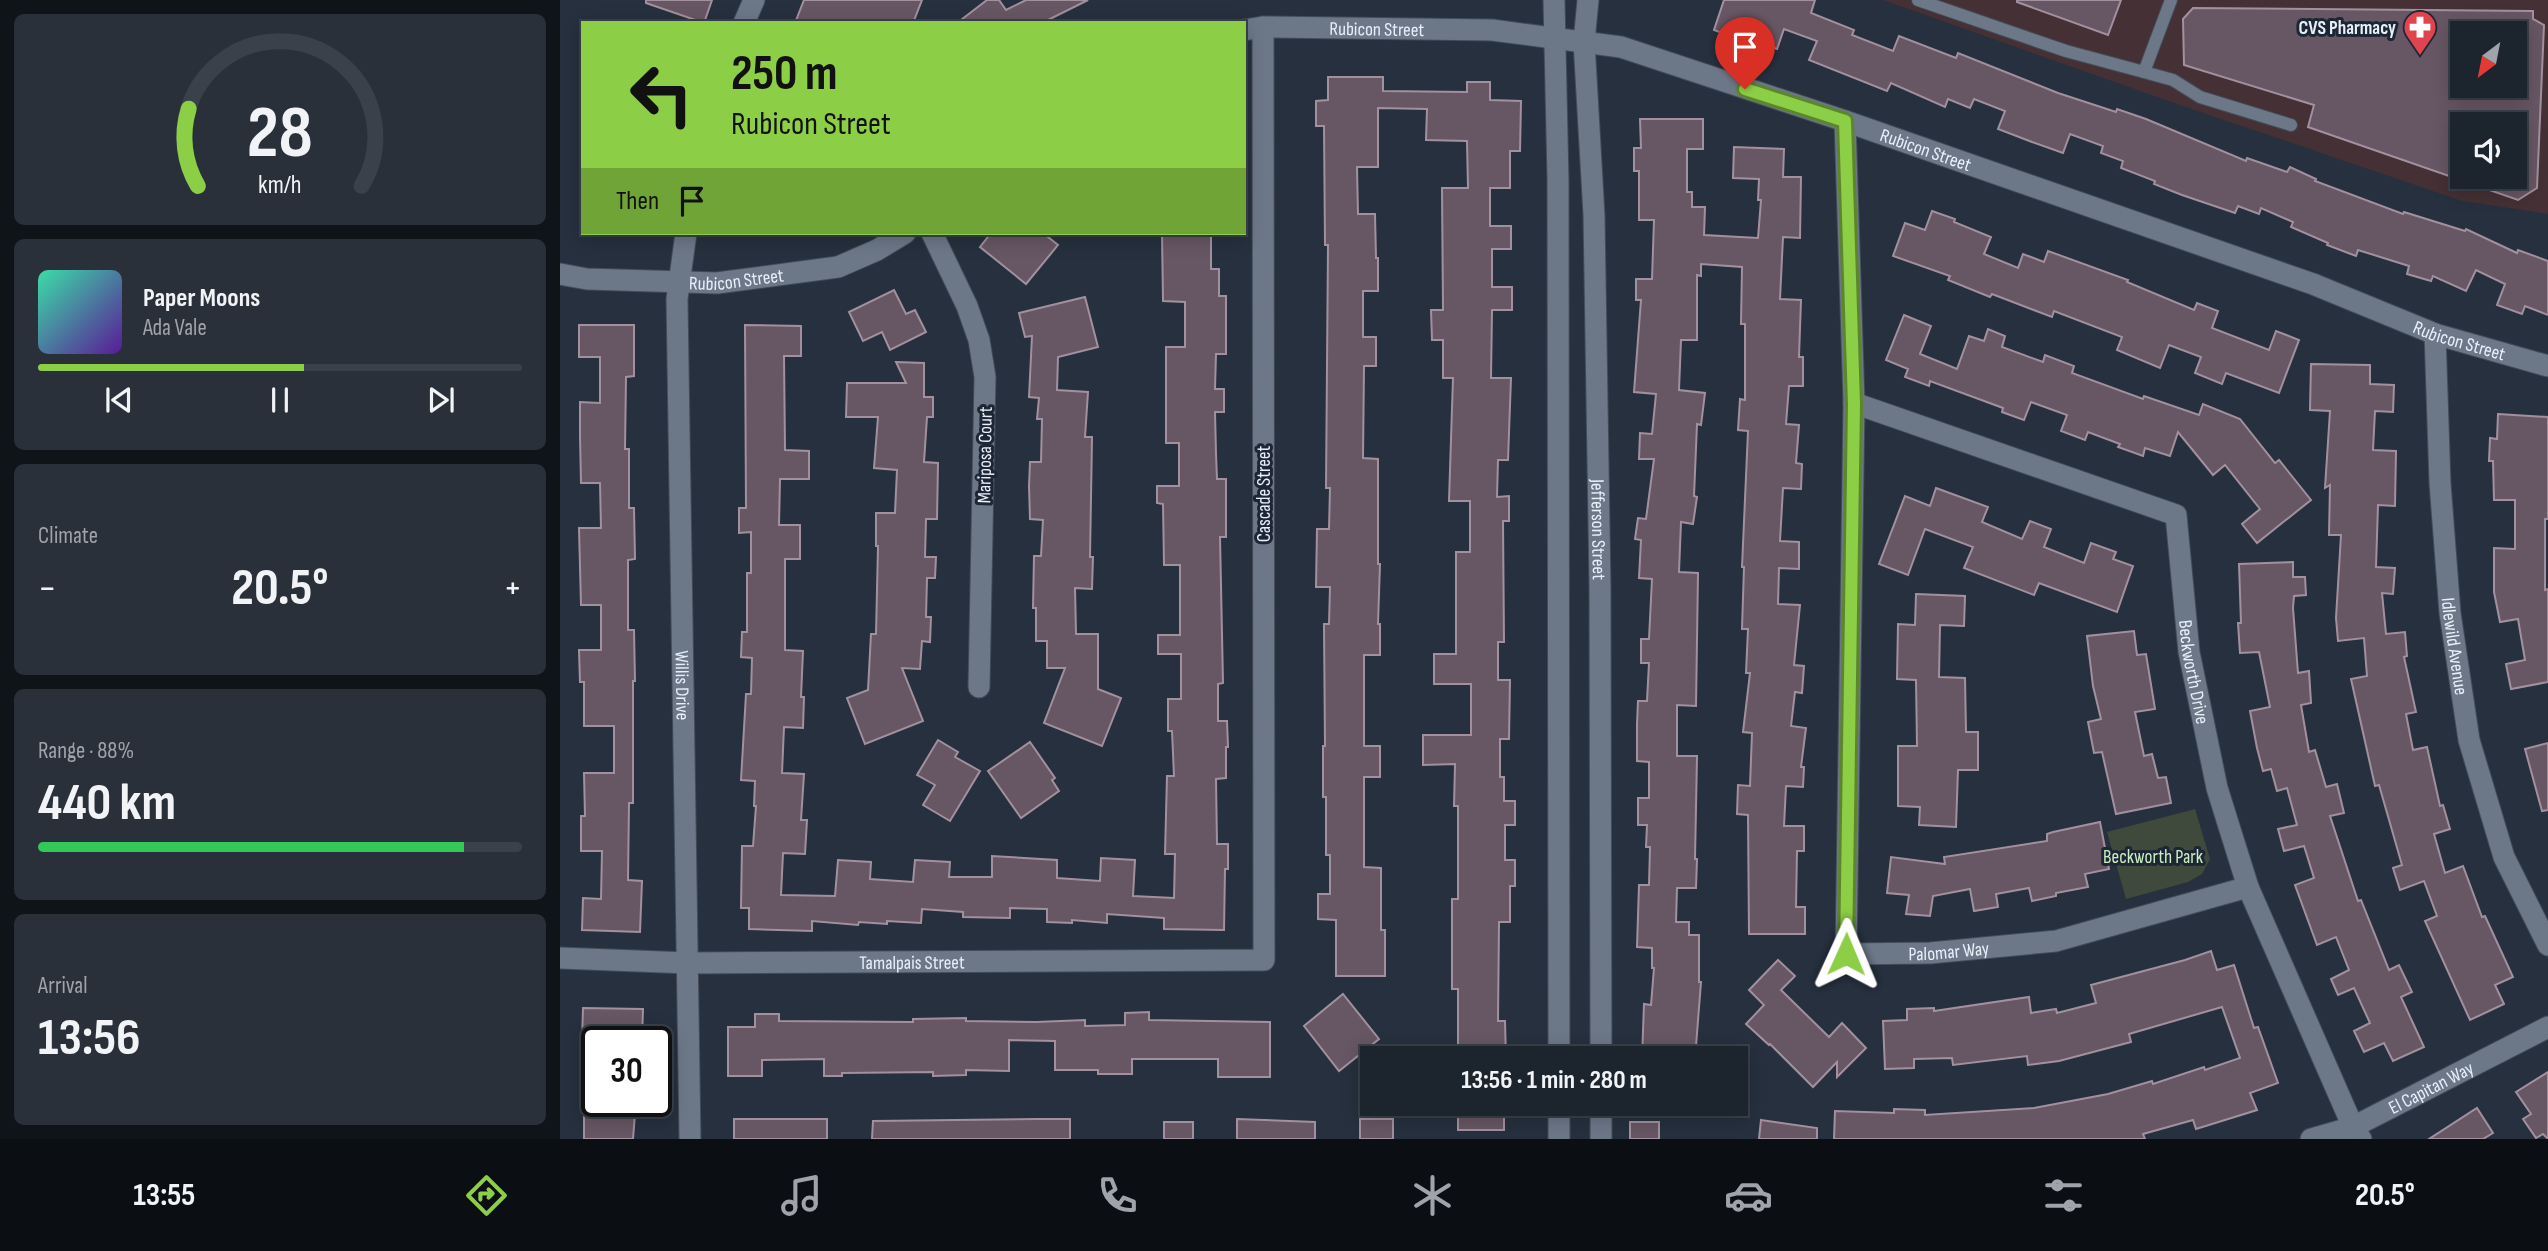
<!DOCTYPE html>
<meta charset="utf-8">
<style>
:root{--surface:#1c242e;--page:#29303a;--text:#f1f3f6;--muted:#a0a4aa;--line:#3a414a;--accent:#8cce45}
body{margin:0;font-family:"Sofia Sans Condensed",sans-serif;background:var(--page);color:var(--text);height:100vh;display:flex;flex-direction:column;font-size:26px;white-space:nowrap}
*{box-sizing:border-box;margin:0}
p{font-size:23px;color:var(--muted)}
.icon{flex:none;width:38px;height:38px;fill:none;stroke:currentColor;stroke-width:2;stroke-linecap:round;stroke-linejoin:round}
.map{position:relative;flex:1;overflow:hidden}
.panel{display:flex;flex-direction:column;gap:14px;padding:14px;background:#0f1419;width:560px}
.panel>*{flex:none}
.banner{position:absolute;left:21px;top:21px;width:665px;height:214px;border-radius:0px;box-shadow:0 4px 18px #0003,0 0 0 2px var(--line);background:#8cce45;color:#111;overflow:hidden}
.needle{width:46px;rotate:212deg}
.tools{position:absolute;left:1890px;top:21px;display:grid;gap:14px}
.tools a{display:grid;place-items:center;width:77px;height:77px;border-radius:0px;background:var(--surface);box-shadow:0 4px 18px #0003,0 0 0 2px var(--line);font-size:35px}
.speed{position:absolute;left:21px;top:1026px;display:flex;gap:14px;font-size:35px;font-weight:700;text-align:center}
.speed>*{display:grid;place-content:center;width:91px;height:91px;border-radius:50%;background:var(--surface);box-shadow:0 4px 18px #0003,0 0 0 2px var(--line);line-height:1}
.speed .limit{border:4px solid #111;border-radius:10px;background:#fff;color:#111}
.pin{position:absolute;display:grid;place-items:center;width:60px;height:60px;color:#fff;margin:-72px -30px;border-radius:50% 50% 50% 0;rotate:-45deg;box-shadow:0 0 7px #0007}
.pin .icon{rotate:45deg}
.me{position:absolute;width:77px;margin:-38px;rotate:1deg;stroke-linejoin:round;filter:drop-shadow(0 0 5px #0008)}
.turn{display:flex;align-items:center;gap:24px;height:147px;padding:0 35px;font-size:32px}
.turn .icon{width:91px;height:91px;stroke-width:2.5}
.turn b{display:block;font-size:49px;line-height:60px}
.then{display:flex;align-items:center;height:66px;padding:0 35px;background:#0003;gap:14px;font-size:26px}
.big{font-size:52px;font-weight:700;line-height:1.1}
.panel .card{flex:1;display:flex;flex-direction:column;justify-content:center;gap:10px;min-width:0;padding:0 24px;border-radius:10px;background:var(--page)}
.panel .dial{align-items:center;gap:0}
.dial svg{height:182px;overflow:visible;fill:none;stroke:var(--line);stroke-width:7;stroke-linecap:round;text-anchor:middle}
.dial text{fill:var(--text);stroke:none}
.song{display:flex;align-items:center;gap:21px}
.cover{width:84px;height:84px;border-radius:10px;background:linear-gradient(135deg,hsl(160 70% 55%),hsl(270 70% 35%))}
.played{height:7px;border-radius:4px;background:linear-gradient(90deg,var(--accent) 55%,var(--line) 55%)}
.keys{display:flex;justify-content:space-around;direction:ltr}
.heat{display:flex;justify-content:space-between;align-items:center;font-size:38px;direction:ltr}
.charge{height:10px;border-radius:5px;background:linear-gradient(90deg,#34c759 88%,var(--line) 0)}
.trip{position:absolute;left:800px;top:1046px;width:388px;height:70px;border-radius:0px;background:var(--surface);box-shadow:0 4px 18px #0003,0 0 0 2px var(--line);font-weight:700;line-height:70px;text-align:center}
.menu{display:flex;height:112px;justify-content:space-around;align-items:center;background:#0b0e12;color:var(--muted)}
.menu .icon{width:49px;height:49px}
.menu .selected{color:var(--accent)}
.menu b{font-size:32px;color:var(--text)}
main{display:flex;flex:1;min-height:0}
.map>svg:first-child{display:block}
</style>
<main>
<section class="panel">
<div class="card dial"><svg viewBox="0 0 100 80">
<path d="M14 69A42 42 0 1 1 86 69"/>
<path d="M14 69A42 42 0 0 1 10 35" stroke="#8cce45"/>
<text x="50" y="56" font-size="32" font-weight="700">28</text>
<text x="50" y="72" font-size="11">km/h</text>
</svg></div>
<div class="card">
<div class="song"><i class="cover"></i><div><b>Paper Moons</b><p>Ada Vale</p></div></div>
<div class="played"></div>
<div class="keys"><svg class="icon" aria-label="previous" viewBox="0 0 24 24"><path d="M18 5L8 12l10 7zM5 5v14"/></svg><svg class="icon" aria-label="pause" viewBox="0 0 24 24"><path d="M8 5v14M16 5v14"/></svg><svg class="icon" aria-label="next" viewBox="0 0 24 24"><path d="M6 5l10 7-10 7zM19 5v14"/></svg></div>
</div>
<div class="card"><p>Climate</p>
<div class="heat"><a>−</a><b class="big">20.5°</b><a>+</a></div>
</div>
<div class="card"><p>Range · 88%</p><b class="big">440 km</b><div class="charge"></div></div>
<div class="card"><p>Arrival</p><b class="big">13:56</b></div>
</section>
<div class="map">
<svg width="1988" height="1139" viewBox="0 0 1988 1139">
<rect width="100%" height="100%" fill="#26303e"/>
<path fill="#443035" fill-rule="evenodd" d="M1323,0H1988V214L1902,201L1614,103ZM1902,33H1955V86H1902ZM1902,124H1955V177H1902Z"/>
<path fill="#3f493c" d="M1635,809L1650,859L1642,874L1628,882L1566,899L1547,832Z"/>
<g fill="#675663" stroke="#a3909f" stroke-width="2" fill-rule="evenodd">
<path d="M86,0H152L144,23L86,3Z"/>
<path d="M244,0H362L353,23H235Z"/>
<path d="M427,0H439L446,10L466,0H528L482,23H397Z"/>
<path d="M1164,0H1255L1251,13L1294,30L1292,35L1333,51L1339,36L1396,58L1398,53L1498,93L1556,112L1557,109L1586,119L1686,161L1687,158L1727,172L1730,167L1756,179L1755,181L1843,214L1844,212L1905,231L1906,229L1957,253L1958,250L1988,261V315L1965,306L1962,314L1937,305L1945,284L1916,270L1906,291L1873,276L1871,281L1847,274L1849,266L1798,250L1796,256L1767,245L1768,243L1731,227L1733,222L1701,208L1699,214L1678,206L1675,213L1622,195L1594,184L1595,181L1561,168L1563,161L1541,153L1543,146L1510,134L1503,153L1472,142L1438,129L1445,111L1414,99L1410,108L1388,99L1385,107L1331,83L1327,91L1249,60L1257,41L1224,29L1217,49L1178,35L1177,39L1154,30Z"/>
<path d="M1457,0H1561L1548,35L1457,2Z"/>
<path d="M1633,8L1973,11V19L1984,25L1977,188L1958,200L1748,127L1754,105L1624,65L1623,19ZM1902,33H1955V86H1902ZM1902,124H1955V177H1902Z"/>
<path d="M768,77H823V91L907,92V82H930V100L961,101L960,151H950V188H930V226H951V249H932V287H952V310H932L931,378H951L948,460H938L937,497L949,496V521H943L944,642H938V680H950L949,739H940V777H944V801H955V825H945V860H955V886H950V922H939L938,1021H945L946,1059H928V1050H898V989H892V899H898V806H894L895,764L863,765V735H911V684H874V654H896V552H910V501H889L893,378H883V340H872L871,310H883L882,188H908L907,141L866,140L867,109L818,108V167H797L798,214H815L816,258H818V291H803V337H816V366H804L803,458L818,459V564H820L818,624H820V655H804V746H820V777H804V867L821,868V930H825V976H776V920L758,919V894H770V855H766V797H763V746H765L764,624H769L770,587H756L757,529H769L770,488H766L768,245H765L764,126H756V101L768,100Z"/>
<path d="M1080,119H1143V149H1127V192H1132V207H1145L1144,235L1198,238L1201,200H1198L1199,179L1173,178L1174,147L1224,149L1223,177H1241L1240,238L1223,237L1220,299L1241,300L1239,357H1243V386H1229L1226,424L1239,425L1236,463L1242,464L1241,489L1223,488L1220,541L1239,542V569L1219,568L1218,604L1240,605L1234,665L1244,666L1242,693L1235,692L1231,726L1246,728L1241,767H1244L1243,787L1226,786L1224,826H1244V851H1237L1236,907H1245V934H1189L1188,815L1177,814L1178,785L1190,786L1192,733L1183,732L1190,673H1186L1188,629H1182L1184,567H1182L1188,431L1178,430L1180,399L1185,400V324H1181L1182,267L1141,264V276L1137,275V340H1121L1119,390L1145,393L1141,425L1137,424L1134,496L1137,497L1133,524L1121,522L1119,572L1138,573L1136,706L1117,705V756H1137L1135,859H1137L1136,888H1117L1116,922H1129V935H1139V982H1141L1135,1059H1082L1084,1004L1091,1005L1094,968H1092V948L1077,947L1079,885H1089L1090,847H1086L1087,825H1078V798H1089V762L1077,761V724L1078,701H1087L1089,663H1081V639H1089L1092,579L1079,578L1081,540L1075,539L1078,518L1086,519L1094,459H1079L1080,433L1092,434L1096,394L1074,392L1081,300H1076V279H1092L1094,220H1079V171H1074V148H1081Z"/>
<path d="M1372,211L1395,219L1394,222L1431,237L1424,254L1458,268L1463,254L1484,262L1488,251L1568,280L1567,282L1634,310L1637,303L1658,311L1652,328L1709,350L1716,331L1739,340L1719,393L1666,373L1662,384L1635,373L1641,357L1609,345L1600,368L1557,350L1562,337L1494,311L1492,317L1432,294L1430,297L1388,280L1390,276L1333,256L1345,223L1365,230Z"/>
<path d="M431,233H483L498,245L466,284L420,247Z"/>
<path d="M602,233H651V269H659V296H666V354H656L655,389H664V412H655L656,454L657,479H666V537H660L663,683L658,684V721H667L668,747H666V778L656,779L657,844H668V869H665L664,930L604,929V918L547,914V923L512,920V923L487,922V909L450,908V918L403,917V912L362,909L361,923L327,921V924L299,922L298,925L252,921V931L189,929V908H181L182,846H193L196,806H194L195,781L181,780L186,694H191L192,658L181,657L182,632H187V573H191V532L179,533V508H186L185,325L241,326V356H224L225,450L249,451V479H220L219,525H240V559H225V650L243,651L241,697H244L243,728L224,727L222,773L244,774L241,820H247L245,854L223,853L221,895L275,896L278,860L311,862L310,879L353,882L355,860L390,862L389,877H432V856L497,860V878L540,881L541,858L575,860L573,896L614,898L615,854H605L607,776H614L612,731H608V699H621V654H598V635H620V565H604L603,504L597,503V486H619V443H606V347H625V302L603,301Z"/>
<path d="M334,290L346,314L355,310L366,332L330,350L322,332L303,341L289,312Z"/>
<path d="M525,297L538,347L498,357L497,390L528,392L525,437H532L530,557H533L532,589L515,588L516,634H538V689L561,698L542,746L484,723L505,668H487V641H476V608H473L474,556H481L483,520L470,519L469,486L470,462H481L482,419H477L479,398L469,397L472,336L465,337L459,313Z"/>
<path d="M1344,315L1371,326L1360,354L1397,369L1409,336L1424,341L1428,329L1445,336L1442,347L1483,362L1485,355L1514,366L1512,373L1583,399L1584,396L1639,415L1643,404L1680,419L1715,463L1719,460L1751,500L1697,543L1682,524L1700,509L1665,465L1653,475L1618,432L1610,456L1585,448L1583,456L1558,447L1560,444L1528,432L1525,440L1501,431L1507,415L1471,402L1464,420L1442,412L1443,408L1370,381L1369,386L1345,377L1348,369L1326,360Z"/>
<path d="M19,325H74V376L66,377L65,449H69V508H74L75,559L68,560V630H74L75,681H73V803H69L68,880L82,881L80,932L22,930L23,898L41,899L42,851H21V816H25L24,773H54V726H24V682H20L19,650H41V605H21L19,528H41L40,483H21L20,436V402L40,403V357H19Z"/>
<path d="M336,362L364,363V397H373V417H367L364,462L378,463L377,519H366L365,557H376L375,578H367L366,617H371L370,642L362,641L360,669L342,668L363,721L305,744L287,698L308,690L311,634H316L318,546H316V513H335L337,470L314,468L318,417H286L287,383H346Z"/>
<path d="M1751,364L1810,365V384L1834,385L1833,412L1815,411L1813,450L1836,451L1835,506L1818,505L1816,567L1835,568L1833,594L1822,593L1826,634L1845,632L1847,656L1844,657L1856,712L1846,714L1853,750L1867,747L1880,806L1883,805L1890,829L1874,834L1885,873L1903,866L1922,917L1925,916L1953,977L1935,985L1944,1004L1910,1020L1865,921L1877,916L1864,881L1840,890L1833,868L1842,865L1819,785L1815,786L1791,679L1807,676L1804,638L1778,641L1776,618L1781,535H1769L1770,485L1765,488L1770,411L1750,410Z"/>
<path d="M1938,414L1988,417V519H1985V590L1988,589V682L1951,689L1946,664L1965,660L1958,619L1940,622L1934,592V548L1955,549V500H1934L1933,461H1929L1930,438L1937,439Z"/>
<path d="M1376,488L1428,507L1422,522L1462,539L1470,521L1491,529L1484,547L1524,563L1531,543L1556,552L1553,559L1573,566L1557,612L1479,583L1474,595L1404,568L1413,547L1365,529L1348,575L1319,564L1345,496L1370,506Z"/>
<path d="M1733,562V577H1745L1746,595L1734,596L1733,608L1738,673L1749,671L1751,703L1741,705L1749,752L1755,750L1766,787L1777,784L1784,813L1770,816L1798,901L1801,900L1829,970L1839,965L1852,992L1841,997L1864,1047L1833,1061L1824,1043L1804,1052L1794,1031L1810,1023L1794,988L1778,995L1771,979L1789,970L1776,937L1757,945L1735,885L1754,878L1744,846L1724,851L1718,829L1737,825L1727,788L1717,791L1711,769L1703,771L1697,748L1690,711L1710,707L1699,652L1680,653L1678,623H1681L1679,564Z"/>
<path d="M1356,594L1405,596L1404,626L1380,625L1379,677L1405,678L1406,732H1418V770H1398L1396,827L1359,825L1360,807L1338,806V746H1357L1356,680L1337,679L1338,624L1355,625Z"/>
<path d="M1574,631L1577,655L1586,654L1595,709L1575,712L1584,756L1592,754L1598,778L1606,777L1611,803L1556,814L1542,752L1534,753L1528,722L1541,719L1533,686L1527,636Z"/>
<path d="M378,740L398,752L395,757L420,771L390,821L363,805L375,785L357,775Z"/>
<path d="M470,742L495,778L492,780L499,791L461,818L428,771Z"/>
<path d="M1988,743V810L1982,811L1965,749Z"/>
<path d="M1540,822L1549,869L1525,874L1528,887L1496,893V896L1472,901L1469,888L1436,894L1438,907L1414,911L1410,889L1373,896L1370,916L1346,914L1349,895L1327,893L1331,857L1385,864L1384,857L1487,841V834L1493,832Z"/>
<path d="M1651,951L1657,970L1674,965L1694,1028L1698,1027L1718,1083L1690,1093L1697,1110L1636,1129L1633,1120L1583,1134L1585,1139H1274L1275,1111L1334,1113V1109L1365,1110V1115L1474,1108L1548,1094L1592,1081L1593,1084L1644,1067L1645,1070L1680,1058L1662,1007L1569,1034L1571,1042L1499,1061L1468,1065L1467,1056L1393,1065L1392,1058L1354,1059V1068L1325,1069L1323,1021L1347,1020V1009L1374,1008V1011L1469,997L1471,1013L1496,1009L1497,1013L1536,1003L1531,985L1625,960Z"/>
<path d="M1218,960L1235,976L1221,990L1269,1037L1282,1023L1306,1048L1277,1077V1062L1253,1087L1210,1044L1209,1045L1186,1024L1204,1005L1189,990Z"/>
<path d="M783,994L819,1039L779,1071L744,1026Z"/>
<path d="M23,1008L83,1009L82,1041L22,1040Z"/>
<path d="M589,1012V1020L710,1022V1077H658V1059H572V1074H538V1070H495V1041L449,1040V1071L406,1070V1075L373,1076V1072L282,1073V1076H264V1059L202,1060V1076H168V1027H195V1014H219V1021L353,1022V1019L406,1018V1021L476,1022L525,1020V1026L565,1025V1013Z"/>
<path d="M1988,1072V1139L1983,1134L1976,1138L1963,1119L1971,1114L1956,1092Z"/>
<path d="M24,1101H76L73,1139H24Z"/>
<rect x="898" y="1104" width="46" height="26"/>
<path d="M1917,1108L1933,1133L1923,1139H1869Z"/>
<rect x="174" y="1119" width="93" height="20"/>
<path d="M478,1119H510V1139H312L313,1121Z"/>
<path d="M677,1119L755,1122V1139H677Z"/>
<rect x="800" y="1119" width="33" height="20"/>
<path d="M1201,1120L1257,1128V1139H1199Z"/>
<rect x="604" y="1122" width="29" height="17"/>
<rect x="1070" y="1122" width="29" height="17"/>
</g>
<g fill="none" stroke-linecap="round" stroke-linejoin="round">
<defs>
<g id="lane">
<path d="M1358,0L1506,51L1584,72L1611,0"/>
<path d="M1584,72L1613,80L1640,97L1731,125"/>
</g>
<g id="street">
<path d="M184,23L194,0"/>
<path id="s1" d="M684,30L703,27L932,30L1061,47L1285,121L1753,284L1875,334L1988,366"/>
<path id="s2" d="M1285,121L1294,403L1286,954L1370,953L1496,941L1688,887"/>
<path id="s3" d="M126,233L117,299L130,1139"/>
<path d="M372,233L407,306L419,340L425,377L419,687"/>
<path id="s4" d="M0,274L27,279L157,283L278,267L317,250L345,233"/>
<path id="s5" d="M1875,334L1880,483L1890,613L1909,740L1944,857L1988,945"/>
<path id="s6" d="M1294,403L1616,515L1629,652L1657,788L1688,887L1793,1127L1801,1139"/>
<path id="s7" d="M0,958L128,963L704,960L703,27"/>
<path id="s8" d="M1751,1139L1793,1127L1988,1027"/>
</g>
<g id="secondary">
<path d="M994,0L998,180L999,1059"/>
<path id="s9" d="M1028,0L1024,42L1034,215L1040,587L1041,1059"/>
<path d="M999,1104V1139"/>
<path d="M1041,1104V1139"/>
</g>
</defs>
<use href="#lane" stroke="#434b58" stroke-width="14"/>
<use href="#street" stroke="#434b58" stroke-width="23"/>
<use href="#secondary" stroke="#434b58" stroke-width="23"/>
<use href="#lane" stroke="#6c7788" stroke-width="12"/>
<use href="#street" stroke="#6c7788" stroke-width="21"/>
<use href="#secondary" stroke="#6c7788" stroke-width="21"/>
</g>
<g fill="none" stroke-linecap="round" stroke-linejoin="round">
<defs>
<path id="route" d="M1185,89L1285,121L1294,404L1286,954"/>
</defs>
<use href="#route" stroke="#5b862d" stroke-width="18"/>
<use href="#route" stroke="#8cce45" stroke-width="12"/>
</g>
<defs>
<symbol id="pharmacy-pin" viewBox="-11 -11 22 30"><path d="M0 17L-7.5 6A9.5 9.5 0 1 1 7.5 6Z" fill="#e0444e" stroke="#1c2634"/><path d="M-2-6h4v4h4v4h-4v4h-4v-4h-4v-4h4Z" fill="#fff"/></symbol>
</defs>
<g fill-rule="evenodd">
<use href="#pharmacy-pin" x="1841" y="8" width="38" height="52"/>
</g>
<g text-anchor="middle" stroke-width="6" stroke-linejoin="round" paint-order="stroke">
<g font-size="19" font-weight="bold" fill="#e9eff9" stroke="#1c2634" text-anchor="end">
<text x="1836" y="34">CVS Pharmacy</text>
</g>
<g font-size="19" fill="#e9eff9" stroke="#1c2634">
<text dy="7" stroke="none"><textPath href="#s1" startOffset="133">Rubicon Street</textPath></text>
<text dy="7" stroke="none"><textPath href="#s1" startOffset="700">Rubicon Street</textPath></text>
<text dy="7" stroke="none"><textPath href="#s4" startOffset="177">Rubicon Street</textPath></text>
<text dy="7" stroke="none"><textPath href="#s1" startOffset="1267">Rubicon Street</textPath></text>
<text transform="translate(424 455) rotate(-89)" y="7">Mariposa Court</text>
<text transform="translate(703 494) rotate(-90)" y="7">Cascade Street</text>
<text dy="7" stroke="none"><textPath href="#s9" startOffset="530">Jefferson Street</textPath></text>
<text dy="7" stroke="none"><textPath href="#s5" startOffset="313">Idlewild Avenue</textPath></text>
<text dy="7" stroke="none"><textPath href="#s6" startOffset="499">Beckworth Drive</textPath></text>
<text dy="7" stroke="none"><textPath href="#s3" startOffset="453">Willis Drive</textPath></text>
<text dy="7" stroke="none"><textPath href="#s2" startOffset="936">Palomar Way</textPath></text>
<text dy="7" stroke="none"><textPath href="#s7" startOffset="352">Tamalpais Street</textPath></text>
<text dy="7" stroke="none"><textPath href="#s8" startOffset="131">El Capitan Way</textPath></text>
</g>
<g font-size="19" fill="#ceefc2" stroke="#1c2634">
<text x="1593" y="863">Beckworth Park</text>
</g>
</g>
</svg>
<div class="tools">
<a><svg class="needle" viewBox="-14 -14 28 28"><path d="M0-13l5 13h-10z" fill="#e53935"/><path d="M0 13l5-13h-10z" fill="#a0a4aa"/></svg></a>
<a><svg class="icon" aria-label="sound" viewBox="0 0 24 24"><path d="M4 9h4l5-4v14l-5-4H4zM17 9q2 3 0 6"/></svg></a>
</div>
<div class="speed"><div class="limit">30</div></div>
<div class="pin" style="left:1185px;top:89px;background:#d93025"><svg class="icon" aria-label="arrive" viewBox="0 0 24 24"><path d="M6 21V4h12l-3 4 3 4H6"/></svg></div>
<svg class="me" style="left:1286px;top:954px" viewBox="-20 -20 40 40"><path d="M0-17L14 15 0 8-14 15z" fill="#8cce45" stroke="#fff" stroke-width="4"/></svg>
<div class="trip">13:56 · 1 min · 280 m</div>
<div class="banner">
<div class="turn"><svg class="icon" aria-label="left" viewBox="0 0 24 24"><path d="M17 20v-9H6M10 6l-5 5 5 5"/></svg><div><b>250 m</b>Rubicon Street</div></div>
<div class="then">Then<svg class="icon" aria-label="arrive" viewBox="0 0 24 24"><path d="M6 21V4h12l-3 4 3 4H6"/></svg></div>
</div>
</div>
</main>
<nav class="menu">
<b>13:55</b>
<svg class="icon selected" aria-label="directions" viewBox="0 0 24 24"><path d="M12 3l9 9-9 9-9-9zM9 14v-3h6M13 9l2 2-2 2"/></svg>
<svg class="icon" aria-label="music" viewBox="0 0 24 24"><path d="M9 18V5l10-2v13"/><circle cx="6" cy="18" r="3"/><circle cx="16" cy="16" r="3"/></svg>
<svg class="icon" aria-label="phone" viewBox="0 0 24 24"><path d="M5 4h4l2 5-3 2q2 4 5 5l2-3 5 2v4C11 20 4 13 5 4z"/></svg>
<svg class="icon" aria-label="climate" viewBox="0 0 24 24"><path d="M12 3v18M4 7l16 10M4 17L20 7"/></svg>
<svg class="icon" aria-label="car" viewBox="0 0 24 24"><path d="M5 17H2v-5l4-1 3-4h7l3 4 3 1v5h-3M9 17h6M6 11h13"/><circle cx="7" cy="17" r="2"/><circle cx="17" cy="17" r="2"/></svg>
<svg class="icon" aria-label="filters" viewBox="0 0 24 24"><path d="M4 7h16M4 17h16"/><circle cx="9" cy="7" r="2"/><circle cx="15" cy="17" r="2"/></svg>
<b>20.5°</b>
</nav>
